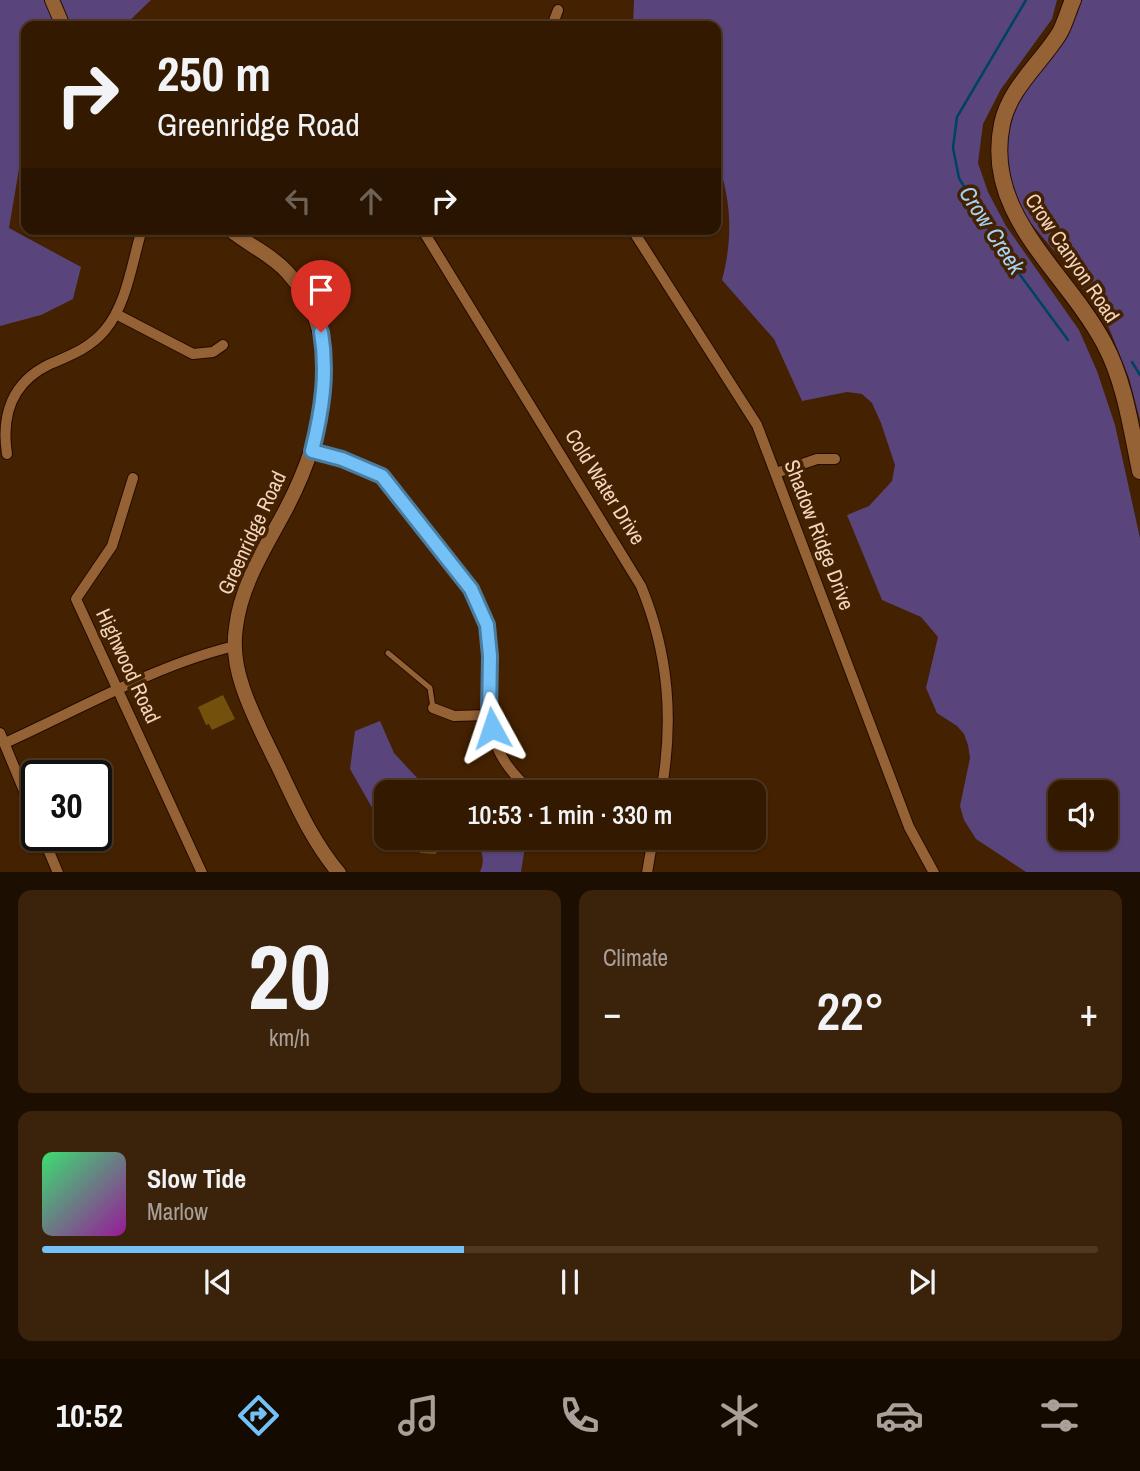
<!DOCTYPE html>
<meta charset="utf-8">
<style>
:root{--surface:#331900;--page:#3b220a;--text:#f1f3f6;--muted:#a9a099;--line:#4e3822;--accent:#73c1f6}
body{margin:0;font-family:"Archivo Narrow",sans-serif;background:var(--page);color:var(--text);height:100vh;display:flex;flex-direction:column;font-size:26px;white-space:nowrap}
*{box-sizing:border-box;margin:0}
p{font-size:23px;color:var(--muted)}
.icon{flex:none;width:38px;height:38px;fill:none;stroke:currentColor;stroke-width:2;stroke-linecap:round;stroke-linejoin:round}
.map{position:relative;height:872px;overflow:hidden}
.details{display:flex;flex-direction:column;gap:18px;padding:18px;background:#1c0e00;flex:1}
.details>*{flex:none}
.hud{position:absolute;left:21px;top:21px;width:700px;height:214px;border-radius:14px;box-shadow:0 2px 5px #0004,0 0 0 2px var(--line);background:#331900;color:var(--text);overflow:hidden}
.buttons{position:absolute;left:1048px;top:780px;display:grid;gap:14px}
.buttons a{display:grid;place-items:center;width:70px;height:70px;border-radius:14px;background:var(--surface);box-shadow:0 2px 5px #0004,0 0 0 2px var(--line);font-size:35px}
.speed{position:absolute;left:21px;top:760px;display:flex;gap:14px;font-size:35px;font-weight:700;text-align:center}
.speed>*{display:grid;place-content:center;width:91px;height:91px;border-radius:50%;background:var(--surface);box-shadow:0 2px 5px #0004,0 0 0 2px var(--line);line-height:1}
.speed .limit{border:4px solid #111;border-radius:10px;background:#fff;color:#111}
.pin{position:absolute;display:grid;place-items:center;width:60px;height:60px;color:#fff;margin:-72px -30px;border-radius:50% 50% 50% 0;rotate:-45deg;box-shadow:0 0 7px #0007}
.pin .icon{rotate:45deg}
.me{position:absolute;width:77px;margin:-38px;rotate:355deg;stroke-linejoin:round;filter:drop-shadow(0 0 5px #0008)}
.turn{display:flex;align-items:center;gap:24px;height:147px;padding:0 21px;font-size:32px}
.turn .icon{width:91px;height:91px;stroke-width:2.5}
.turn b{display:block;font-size:49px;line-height:60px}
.lanes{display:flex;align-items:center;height:66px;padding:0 21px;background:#0003;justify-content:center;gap:35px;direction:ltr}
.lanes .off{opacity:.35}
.big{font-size:52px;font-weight:600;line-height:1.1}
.details .card{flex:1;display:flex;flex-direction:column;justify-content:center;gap:10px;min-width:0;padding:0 24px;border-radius:14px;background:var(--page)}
.details .dial{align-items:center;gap:0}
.dial b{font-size:91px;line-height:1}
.song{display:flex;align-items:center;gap:21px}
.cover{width:84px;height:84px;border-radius:10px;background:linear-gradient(135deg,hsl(140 70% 55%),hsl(300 70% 35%))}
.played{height:7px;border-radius:4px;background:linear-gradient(90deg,var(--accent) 40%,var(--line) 40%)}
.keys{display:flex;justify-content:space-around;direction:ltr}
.heat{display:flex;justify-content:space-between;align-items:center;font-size:38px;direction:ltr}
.details .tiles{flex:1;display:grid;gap:18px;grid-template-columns:1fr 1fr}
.card:last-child{grid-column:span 2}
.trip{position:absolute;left:374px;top:780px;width:392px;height:70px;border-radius:14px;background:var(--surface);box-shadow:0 2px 5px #0004,0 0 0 2px var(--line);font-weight:600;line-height:70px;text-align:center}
.tabs{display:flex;height:112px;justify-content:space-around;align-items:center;background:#140a00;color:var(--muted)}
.tabs .icon{width:49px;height:49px}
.tabs .selected{color:var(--accent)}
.tabs b{font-size:32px;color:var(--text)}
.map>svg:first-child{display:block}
</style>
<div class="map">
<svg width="1140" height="873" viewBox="0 0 1140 873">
<rect width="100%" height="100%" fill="#442100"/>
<g fill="#59457b" fill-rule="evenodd">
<path d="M0,0H49L55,26H26V72H23L19,169L9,228L81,267L73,299L41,315L0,326Z"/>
<path d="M55,0H151L124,26H66Z"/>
<path d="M634,0H1057L1052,19L1001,89L983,124L978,163L988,192L1006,226L1079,330L1097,371L1115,425L1140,538V872H1026L976,839L964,820L960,806L970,758L968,745L964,734L957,726L937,713L926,688L938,637L921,617L882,600L847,515L869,506L892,481L895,465L881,423L872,403L862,394L847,392L802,401L774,339L722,280C733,239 732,198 716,159V26H633ZM1060,793H1106V838H1060Z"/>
<path d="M1079,0H1140V420L1129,378L1109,328L1070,270L1024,215L1011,189L1006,164L1007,117Z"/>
<path d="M380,721L394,753L431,793H387V819L378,818L350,769L355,731Z"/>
<path d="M473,838H524L526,840L521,872H480C486,858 482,851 473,838Z"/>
</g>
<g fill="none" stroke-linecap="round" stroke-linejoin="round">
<g stroke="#004264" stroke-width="2.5">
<path d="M1026,0L957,117L953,148L959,178L998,245L1068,340"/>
<path d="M1132,362L1140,375"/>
</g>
</g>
<g fill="#71510c">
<path d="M223,695L235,719L212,730L209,724L206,725L198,707Z"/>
<path d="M416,838H446L445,850H437L436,854L420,853L421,849L416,848Z"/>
</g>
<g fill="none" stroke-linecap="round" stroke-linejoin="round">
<defs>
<path id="service" d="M388,653L430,688L433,708"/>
<g id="minor">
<path d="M552,26L558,10"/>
<path d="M422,229L641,586C669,654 674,721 661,793"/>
<path d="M632,229L757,425L909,827L934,873"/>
<path d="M116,314L193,354L213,352L223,345"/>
<path d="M312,451C335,457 364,461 382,477C395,488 406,505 416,518C442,550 477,585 487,625C502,693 465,737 534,793"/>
<path d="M7,454C1,415 12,382 50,364C71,355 90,348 105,330C127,304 132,262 142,229"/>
<path d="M776,473L817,459H835"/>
<path d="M133,478L112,546L76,599L202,873"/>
<path d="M433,708L454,716L489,715"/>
<path d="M0,733L37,822"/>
<path d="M5,743C78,710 158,664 235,646"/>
<path d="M42,835L58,873"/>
<path d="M647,873L653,838"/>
</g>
<g id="tertiary">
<path d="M52,0L63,26"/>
<path d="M229,229C248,245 271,254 288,273C349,341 323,439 285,511C265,548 241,585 236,627C233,647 236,667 242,685C250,711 264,737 276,762C295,801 311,840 339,873"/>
</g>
<path id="secondary" d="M1073,0C1068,11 1065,24 1059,34C1040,64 1009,89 1002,124C983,215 1065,270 1104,343C1125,382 1131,428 1140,471"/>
</defs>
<use href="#service" stroke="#240c00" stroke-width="7"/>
<use href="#minor" stroke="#240c00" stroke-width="12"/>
<use href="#tertiary" stroke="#240c00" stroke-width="16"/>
<use href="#secondary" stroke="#240c00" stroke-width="18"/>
<use href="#service" stroke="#956236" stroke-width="5"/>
<use href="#minor" stroke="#956236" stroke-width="10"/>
<use href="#tertiary" stroke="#956236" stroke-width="14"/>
<use href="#secondary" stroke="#956236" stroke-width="16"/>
</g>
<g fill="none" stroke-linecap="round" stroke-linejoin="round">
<defs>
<path id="route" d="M321,332C328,373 322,411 312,451L342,459L382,476L471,589L487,625L490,656L489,715L492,728"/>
</defs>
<use href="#route" stroke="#4b7da0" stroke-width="18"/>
<use href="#route" stroke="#73c1f6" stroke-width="12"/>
</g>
<g text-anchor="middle" stroke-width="7" stroke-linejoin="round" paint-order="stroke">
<g font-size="21" fill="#f2d5be" stroke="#442100">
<text transform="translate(1072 258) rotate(56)" y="7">Crow Canyon Road</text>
<text transform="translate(605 487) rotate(58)" y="7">Cold Water Drive</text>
<text transform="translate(252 533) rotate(-65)" y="7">Greenridge Road</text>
<text transform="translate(819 535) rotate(69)" y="7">Shadow Ridge Drive</text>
<text transform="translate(128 666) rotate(65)" y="7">Highwood Road</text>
</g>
<g font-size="23" font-style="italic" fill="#a5d3f5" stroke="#442100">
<text transform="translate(992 230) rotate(57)" y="8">Crow Creek</text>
</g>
</g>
</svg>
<div class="buttons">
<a><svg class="icon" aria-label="sound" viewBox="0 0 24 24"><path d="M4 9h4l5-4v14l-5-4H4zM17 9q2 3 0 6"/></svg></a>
</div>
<div class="speed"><div class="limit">30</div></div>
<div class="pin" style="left:321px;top:332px;background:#d93025"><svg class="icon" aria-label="arrive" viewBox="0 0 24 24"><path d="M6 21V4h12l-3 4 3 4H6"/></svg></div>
<svg class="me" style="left:492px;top:728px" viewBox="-20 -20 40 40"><path d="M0-17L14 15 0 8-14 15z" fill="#73c1f6" stroke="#fff" stroke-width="4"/></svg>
<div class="trip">10:53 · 1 min · 330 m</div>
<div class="hud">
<div class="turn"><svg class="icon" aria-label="right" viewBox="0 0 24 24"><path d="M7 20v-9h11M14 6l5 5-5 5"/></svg><div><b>250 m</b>Greenridge Road</div></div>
<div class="lanes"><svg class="icon off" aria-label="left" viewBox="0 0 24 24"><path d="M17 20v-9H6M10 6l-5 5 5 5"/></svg><svg class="icon off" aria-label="ahead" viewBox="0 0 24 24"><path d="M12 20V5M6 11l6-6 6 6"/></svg><svg class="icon" aria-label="right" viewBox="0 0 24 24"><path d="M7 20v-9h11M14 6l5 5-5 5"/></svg></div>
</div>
</div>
<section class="details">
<div class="tiles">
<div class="card dial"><b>20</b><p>km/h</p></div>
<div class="card"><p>Climate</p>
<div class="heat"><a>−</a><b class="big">22°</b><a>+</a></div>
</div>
<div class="card">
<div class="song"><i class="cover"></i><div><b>Slow Tide</b><p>Marlow</p></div></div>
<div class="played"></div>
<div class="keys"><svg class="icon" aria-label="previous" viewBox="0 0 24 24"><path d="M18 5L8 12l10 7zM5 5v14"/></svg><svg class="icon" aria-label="pause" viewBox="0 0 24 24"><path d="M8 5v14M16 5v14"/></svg><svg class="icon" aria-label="next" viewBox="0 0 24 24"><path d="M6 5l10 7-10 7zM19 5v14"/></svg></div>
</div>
</div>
</section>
<nav class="tabs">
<b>10:52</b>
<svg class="icon selected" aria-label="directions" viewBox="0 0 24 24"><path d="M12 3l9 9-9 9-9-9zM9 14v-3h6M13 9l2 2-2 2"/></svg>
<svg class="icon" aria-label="music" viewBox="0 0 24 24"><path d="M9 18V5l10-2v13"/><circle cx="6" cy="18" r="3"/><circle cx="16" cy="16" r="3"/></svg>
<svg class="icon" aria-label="phone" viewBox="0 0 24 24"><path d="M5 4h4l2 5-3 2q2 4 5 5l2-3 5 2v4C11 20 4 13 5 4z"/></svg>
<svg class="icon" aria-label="climate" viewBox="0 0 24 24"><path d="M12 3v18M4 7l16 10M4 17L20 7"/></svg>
<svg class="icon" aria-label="car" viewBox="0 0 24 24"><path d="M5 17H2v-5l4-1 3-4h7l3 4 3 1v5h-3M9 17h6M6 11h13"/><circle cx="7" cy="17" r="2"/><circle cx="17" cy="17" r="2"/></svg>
<svg class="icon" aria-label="filters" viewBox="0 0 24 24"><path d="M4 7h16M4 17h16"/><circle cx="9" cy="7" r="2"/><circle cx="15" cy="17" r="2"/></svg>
</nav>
